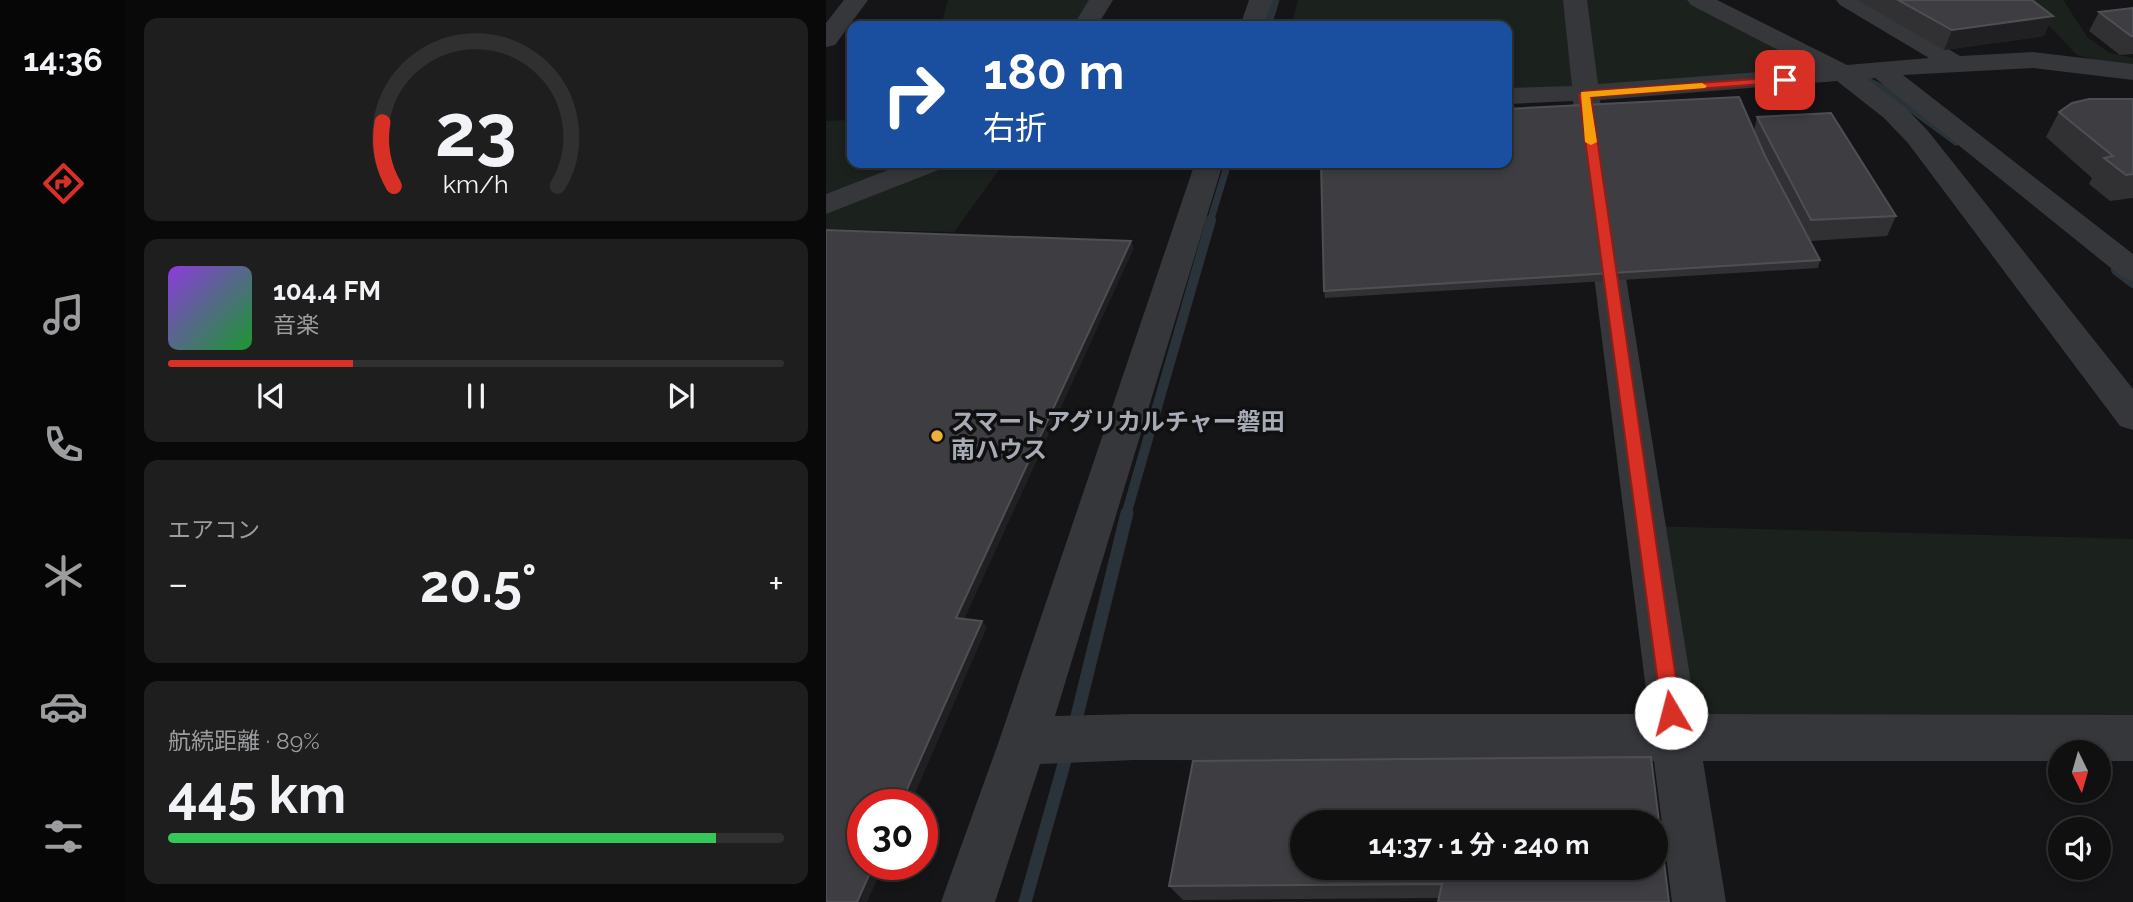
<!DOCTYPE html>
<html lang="ja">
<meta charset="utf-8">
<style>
:root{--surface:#101011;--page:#1e1e1f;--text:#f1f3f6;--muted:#9c9d9f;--line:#303031;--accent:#d93025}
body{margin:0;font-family:Raleway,"Noto Sans JP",sans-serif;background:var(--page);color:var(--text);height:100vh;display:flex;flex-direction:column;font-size:26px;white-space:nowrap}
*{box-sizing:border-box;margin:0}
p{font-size:23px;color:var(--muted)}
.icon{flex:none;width:38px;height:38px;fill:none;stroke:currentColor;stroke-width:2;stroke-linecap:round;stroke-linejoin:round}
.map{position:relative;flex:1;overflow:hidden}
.panel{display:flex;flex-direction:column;gap:18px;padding:18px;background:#090909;width:700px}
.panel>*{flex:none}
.hud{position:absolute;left:21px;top:21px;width:665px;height:147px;border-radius:14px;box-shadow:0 4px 10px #0003,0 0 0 2px var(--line);background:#1a4fa0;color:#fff;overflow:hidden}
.needle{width:46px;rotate:175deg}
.fabs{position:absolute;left:1222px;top:740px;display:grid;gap:14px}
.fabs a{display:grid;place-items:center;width:63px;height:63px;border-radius:50%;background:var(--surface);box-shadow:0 4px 10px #0003,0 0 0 2px var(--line);font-size:35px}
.speed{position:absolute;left:21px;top:789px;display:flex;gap:14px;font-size:35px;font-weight:700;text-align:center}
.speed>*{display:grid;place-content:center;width:91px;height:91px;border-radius:50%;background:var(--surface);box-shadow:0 4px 10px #0003,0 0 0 2px var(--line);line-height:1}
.speed .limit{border:10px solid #d22;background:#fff;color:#111}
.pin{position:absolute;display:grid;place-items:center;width:60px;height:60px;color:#fff;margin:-30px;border-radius:14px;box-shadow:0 4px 10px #0006}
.me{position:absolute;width:77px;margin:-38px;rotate:352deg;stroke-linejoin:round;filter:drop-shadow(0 0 5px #0008)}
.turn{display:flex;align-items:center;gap:24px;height:147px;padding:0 21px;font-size:32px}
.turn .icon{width:91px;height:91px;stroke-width:2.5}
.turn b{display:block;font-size:49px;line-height:60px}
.big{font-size:52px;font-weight:700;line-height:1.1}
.panel .tile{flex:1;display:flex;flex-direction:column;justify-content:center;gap:10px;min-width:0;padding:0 24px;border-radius:14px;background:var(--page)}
.panel .dial{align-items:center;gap:0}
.dial svg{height:182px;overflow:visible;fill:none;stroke:var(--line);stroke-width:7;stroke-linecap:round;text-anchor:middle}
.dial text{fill:var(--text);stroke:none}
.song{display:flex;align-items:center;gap:21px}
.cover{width:84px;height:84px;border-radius:10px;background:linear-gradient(135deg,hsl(270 70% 55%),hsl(130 70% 35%))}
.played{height:7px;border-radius:4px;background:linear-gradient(90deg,var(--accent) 30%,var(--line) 30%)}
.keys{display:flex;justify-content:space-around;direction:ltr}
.heat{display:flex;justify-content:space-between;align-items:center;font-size:38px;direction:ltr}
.charge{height:10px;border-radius:5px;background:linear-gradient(90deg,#34c759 89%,var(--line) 0)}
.trip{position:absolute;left:464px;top:810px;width:378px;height:70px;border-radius:35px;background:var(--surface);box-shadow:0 4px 10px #0003,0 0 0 2px var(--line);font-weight:700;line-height:70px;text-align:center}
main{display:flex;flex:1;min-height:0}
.dock{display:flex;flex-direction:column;width:126px;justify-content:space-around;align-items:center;background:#060607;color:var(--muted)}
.dock .icon{width:49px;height:49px}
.dock .on{color:var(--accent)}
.dock b{font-size:32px;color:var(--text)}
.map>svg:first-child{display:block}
</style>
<main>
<nav class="dock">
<b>14:36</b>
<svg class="icon on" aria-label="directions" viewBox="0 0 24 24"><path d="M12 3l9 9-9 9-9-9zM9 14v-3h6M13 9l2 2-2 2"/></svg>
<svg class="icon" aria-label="music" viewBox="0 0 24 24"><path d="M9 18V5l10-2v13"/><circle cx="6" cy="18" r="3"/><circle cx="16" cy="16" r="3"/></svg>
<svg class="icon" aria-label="phone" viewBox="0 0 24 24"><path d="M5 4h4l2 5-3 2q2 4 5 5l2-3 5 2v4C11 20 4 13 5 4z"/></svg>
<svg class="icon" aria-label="climate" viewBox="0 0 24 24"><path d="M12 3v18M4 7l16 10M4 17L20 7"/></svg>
<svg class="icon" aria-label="car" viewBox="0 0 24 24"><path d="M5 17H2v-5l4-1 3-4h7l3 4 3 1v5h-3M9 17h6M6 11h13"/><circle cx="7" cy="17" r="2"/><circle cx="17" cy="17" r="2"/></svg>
<svg class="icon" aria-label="filters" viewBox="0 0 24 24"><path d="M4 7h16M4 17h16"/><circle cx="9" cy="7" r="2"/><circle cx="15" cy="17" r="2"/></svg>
</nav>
<section class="panel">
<div class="tile dial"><svg viewBox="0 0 100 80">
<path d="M14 69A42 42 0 1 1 86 69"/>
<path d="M14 69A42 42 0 0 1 9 41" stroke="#d93025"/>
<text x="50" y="56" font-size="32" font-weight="700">23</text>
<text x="50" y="72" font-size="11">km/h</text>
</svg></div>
<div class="tile">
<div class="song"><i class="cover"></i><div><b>104.4 FM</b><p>音楽</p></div></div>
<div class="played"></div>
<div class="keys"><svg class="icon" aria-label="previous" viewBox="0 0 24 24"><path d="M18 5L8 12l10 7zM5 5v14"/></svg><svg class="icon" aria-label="pause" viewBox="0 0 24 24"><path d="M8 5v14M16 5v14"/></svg><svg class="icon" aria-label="next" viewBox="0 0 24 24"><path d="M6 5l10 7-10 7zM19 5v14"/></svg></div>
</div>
<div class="tile"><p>エアコン</p>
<div class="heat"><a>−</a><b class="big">20.5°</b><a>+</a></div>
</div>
<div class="tile"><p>航続距離 · 89%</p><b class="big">445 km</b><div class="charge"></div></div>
</section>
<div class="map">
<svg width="1307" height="902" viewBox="0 0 1307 902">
<rect width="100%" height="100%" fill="#151517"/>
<g fill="#1b211c">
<path d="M122,0H265L253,26H115Z"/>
<path d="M472,0H867L1017,73L759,94L681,96V26H465Z"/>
<path d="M1199,0H1237L1262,38L1284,53L1307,58V67L1285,65L1251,55Z"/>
<path d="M26,120V163H96L0,201V121Z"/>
<path d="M100,163H178L128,232L0,229V204Z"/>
<path d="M819,526L1307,539V738L849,739Z"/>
</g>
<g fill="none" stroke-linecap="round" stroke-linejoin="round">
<g stroke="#2b333a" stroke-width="7">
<path d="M442,26L450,0"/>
<path d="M1036,78L1058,89L1130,142"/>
<path d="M384,222L402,163"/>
</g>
<g stroke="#2b333a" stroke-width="10">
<path d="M1290,270L1307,283"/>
<path d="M300,515L385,220"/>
</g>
<g stroke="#2b333a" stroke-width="13">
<path d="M248,728L301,513"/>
<path d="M199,902L242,750"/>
</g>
<g fill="#36373b" fill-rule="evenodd">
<path d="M18,0H42L9,45L0,47V23Z"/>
<path d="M263,0H287L271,26H247Z"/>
<path d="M423,0H447L438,26H414Z"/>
<path d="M737,0H761L772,84L987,68L865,5L861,0H891L1021,65L1103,58L1014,5L1010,0H1039L1134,56L1207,52L1307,64V80L1207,68L1077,75L1307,254V281L1296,277L1049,78L1041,79L1078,106L1102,131L1307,389V430L1294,426L1082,143L1058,118L1011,81L774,100L781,158L777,164L767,167L757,164L753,158L747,101L681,104V88L746,86Z"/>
<path d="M80,163H119L115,169L0,214V194Z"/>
<path d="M369,163H397L229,716L308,714H823L762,228L766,221L777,218L788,221L792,228L870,714L1307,715V761H1272V752H1234V761H877L900,902H846L828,761L308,760L214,764L169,902H115L173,741Z"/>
</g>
</g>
<g fill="#313134">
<path d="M1031,0H1206L1218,36L1118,50Z"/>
<path d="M1307,8V54L1294,55L1263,31L1273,12Z"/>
<path d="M1307,99V198L1284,201L1263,184L1266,178L1220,137L1233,112Z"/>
<path d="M931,117L1070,216L1061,236L984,241L994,260L992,268L499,298L498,291L928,131Z"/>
<path d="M825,757L613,898L357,900L343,886Z"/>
</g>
<g fill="#202022">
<path d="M1227,16L1218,36L1118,50L1126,30Z"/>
<path d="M305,241L308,248L136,624L130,618Z"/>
<path d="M156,621L161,627L84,805H74Z"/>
<path d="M48,864H58L41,902H31Z"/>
</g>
<g fill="#3e3e42" stroke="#4e4f54" stroke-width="2" fill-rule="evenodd">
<path d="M1072,0H1206L1227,16L1126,30Z"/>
<path d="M1307,8V36H1305L1273,12Z"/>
<path d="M913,97L939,156L994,260L498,291L495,163H681V109Z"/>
<path d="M1263,99H1307V174L1300,175L1278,158L1287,156L1233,112L1246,103Z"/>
<path d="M1005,113L1070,216L985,220L931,117Z"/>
<path d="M0,230L305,241L130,618L156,621L74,805H37V864H48L31,902H0Z"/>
<path d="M825,757L843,902H612L616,884L343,886L367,761ZM476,822H830V868H476Z"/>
</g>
<path fill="#d93025" stroke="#8d1f18" stroke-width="2" d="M959,77L963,78V82L765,97L855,713L852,719L845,722L838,719L836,713L753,94L759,91Z"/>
<path fill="#f59e0b" d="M876,83L881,86L879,88L764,97L771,142L765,145L759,142L755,92Z"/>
<circle fill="#eeb135" stroke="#101011" stroke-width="2.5" cx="111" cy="436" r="7"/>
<g text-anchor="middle" stroke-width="7" stroke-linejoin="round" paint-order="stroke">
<g font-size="24" font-weight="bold" fill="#a7abb6" stroke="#101011" text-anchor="start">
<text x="125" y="430">スマートアグリカルチャー磐田<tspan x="125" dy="28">南ハウス</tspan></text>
</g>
</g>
</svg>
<div class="fabs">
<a><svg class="needle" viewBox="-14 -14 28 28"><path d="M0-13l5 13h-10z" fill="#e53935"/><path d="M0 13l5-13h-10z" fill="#9c9d9f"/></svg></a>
<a><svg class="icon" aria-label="sound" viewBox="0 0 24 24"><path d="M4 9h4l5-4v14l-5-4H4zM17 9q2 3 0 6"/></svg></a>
</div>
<div class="speed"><div class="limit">30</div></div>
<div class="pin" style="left:959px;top:80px;background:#d93025"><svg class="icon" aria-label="arrive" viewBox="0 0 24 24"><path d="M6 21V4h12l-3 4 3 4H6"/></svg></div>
<svg class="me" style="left:845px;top:713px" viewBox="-20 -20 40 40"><circle r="19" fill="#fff"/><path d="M0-13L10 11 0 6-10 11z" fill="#d93025"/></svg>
<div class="trip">14:37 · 1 分 · 240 m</div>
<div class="hud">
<div class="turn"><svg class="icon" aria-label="right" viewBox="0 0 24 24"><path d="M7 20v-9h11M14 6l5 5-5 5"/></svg><div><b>180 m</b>右折</div></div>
</div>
</div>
</main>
